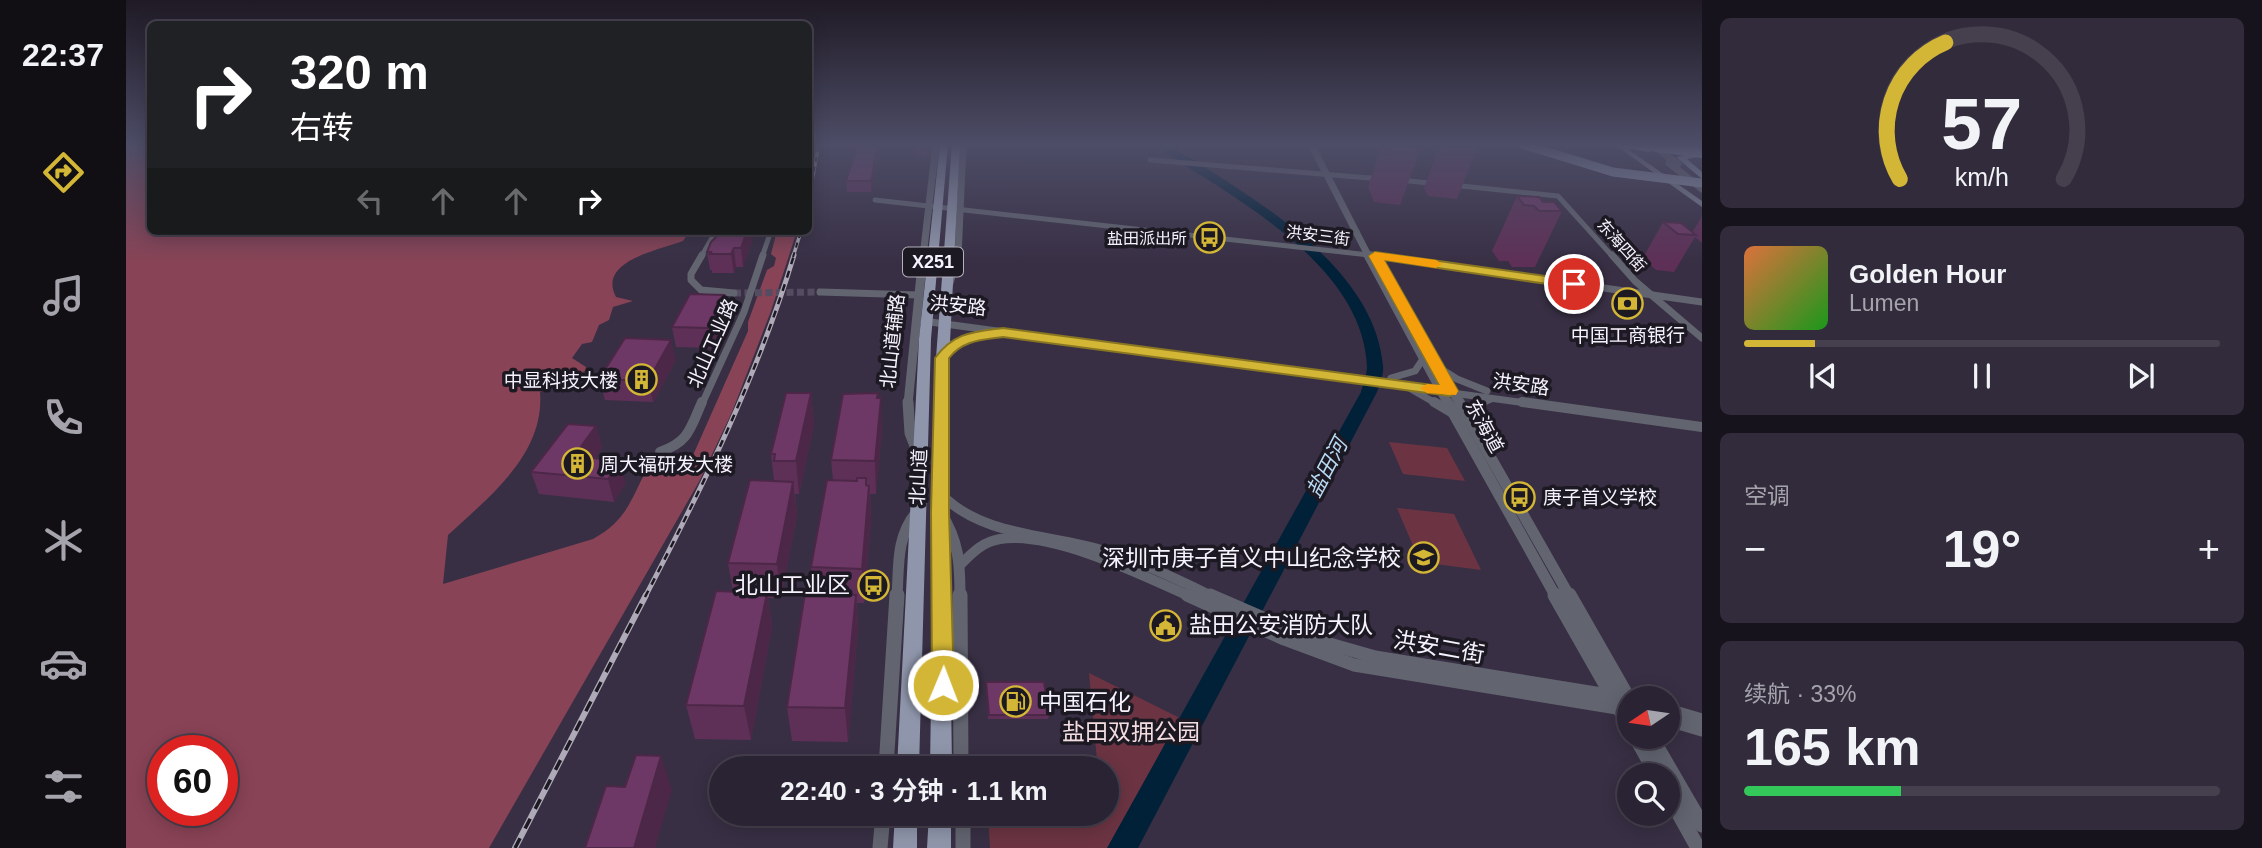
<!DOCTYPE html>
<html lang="zh">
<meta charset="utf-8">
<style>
:root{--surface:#2a2333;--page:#322b3b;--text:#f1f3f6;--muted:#a5a4ac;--line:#46404e;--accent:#d3b635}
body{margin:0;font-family:Helvetica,"Noto Sans SC",sans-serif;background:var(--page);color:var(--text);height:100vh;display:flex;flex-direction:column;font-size:26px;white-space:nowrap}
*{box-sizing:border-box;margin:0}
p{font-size:23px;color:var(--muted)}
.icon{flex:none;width:38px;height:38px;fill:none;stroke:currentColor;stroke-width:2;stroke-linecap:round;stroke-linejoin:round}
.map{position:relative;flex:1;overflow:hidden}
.details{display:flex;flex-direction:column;gap:18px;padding:18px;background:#17131c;width:560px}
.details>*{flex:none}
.hud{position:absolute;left:21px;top:21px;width:665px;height:214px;border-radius:10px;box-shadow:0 4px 18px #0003,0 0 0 2px var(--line);background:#202124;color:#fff;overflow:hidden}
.needle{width:46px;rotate:257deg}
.buttons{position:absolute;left:1491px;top:686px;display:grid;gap:14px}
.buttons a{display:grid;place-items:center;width:63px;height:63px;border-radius:50%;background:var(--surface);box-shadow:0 4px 18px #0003,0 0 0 2px var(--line);font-size:35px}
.speed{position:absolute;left:21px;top:735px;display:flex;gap:14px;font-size:35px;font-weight:700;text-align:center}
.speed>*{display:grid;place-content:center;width:91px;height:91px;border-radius:50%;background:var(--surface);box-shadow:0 4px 18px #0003,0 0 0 2px var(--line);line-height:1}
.speed .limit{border:10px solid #d22;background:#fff;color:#111}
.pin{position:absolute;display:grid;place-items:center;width:60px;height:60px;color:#fff;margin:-30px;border:4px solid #fff;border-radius:50%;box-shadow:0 2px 7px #0007}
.me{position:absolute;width:77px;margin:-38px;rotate:1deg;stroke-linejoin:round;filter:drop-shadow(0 0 5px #0008)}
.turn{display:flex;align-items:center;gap:24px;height:147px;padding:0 28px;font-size:32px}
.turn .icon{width:91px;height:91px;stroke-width:2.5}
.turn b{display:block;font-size:49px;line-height:60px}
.lanes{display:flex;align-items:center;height:66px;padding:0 28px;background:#0003;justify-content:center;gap:35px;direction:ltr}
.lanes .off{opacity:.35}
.big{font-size:52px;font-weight:600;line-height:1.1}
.details .tile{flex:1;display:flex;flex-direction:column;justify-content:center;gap:10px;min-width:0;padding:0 24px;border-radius:10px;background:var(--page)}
.details .dial{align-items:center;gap:0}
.dial svg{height:182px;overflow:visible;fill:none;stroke:var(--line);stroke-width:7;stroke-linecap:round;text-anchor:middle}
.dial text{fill:var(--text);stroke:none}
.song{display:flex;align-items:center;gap:21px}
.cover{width:84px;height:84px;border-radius:10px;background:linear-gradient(135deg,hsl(20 70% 55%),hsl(120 70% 35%))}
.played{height:7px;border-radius:4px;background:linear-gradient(90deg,var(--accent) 15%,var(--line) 15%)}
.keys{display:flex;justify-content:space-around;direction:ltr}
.heat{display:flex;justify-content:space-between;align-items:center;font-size:38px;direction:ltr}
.charge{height:10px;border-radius:5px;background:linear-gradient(90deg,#34c759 33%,var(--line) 0)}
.trip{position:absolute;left:583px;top:756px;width:410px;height:70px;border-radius:35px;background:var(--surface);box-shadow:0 4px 18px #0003,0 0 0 2px var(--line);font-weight:600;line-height:70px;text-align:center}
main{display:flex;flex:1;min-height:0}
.tab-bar{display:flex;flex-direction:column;width:126px;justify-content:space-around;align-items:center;background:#110e14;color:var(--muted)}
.tab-bar .icon{width:49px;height:49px}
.tab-bar .selected{color:var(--accent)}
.tab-bar b{font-size:32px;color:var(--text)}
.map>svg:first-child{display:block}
</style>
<main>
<nav class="tab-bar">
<b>22:37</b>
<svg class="icon selected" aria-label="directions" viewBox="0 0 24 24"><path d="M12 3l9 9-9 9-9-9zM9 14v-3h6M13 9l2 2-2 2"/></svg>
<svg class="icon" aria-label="music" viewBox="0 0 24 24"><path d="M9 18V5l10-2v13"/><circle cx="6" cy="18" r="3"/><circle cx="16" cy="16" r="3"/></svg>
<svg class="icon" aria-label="phone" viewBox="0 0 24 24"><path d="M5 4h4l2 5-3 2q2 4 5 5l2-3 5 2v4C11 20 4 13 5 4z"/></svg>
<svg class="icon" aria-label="climate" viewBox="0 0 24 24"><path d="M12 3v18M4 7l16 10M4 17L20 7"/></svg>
<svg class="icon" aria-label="car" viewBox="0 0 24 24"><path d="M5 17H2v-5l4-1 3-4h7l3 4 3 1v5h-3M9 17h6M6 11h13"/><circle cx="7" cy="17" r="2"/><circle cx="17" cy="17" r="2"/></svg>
<svg class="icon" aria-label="filters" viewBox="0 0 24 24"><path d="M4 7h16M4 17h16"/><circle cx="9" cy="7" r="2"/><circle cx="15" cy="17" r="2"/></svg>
</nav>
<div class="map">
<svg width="1576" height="848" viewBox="0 0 1576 848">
<rect width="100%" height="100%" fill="#382f44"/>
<g fill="#6c3443">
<path d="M1263,442L1321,448L1339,481L1277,474Z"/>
<path d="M1271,508L1328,514L1355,570L1294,562Z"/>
<path d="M963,673L1052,717L988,848H864L862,814H980V768H859V754L971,761Z"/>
</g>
<path fill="#894356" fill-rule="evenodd" d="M0,144H24V231H549L561,235L557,241C533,250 471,261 490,297L507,301L487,307L483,320L473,325L466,342L456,344L446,358L460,367L459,371L414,392C419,454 364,496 322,535L317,584L467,539C501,520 504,501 521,469L541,460L564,462L622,331V322L641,270L648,266L650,258L645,254L651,231H671L645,311L606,412L574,480L363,848H0ZM37,751H96V810H37Z"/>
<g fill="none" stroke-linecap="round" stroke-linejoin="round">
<path fill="#002138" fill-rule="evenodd" d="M1030,144H1042C1119,194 1248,262 1257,366C1258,374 1254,384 1251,392L1012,848H981L1235,392C1237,384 1241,375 1241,366C1237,284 1154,227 1092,186C1072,173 1048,161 1030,144Z"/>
<path stroke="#544c60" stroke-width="7" stroke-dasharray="7 3.5" stroke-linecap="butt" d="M608,293L694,292"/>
<g stroke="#626570" stroke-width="5">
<path d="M1024,160L1256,179"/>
<path d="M1274,180L1312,184"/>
<path d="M1326,185L1432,196L1487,257"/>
<path d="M749,200L1261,257"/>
<path d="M575,257L590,231"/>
<path d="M636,257L645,231"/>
</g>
<g stroke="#626570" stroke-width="7">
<path d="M576,255L565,274V280L575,290L608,293"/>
<path d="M1246,255L1576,302"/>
<path d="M1486,255L1509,281L1576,338"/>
<path d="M694,292L792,295"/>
<path d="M797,321L1408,404"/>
<path d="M1312,367L1331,379L1361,391"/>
<path d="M1265,378L1289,371L1297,359"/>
<path d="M1285,389L1311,404"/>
<path d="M576,404L618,312L637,255"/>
<path d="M1353,404L1365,399"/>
</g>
<g stroke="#626570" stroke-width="10">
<path d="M1308,402L1325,412"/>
<path d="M1396,402L1576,427"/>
<path d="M1339,417L1346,407L1357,402"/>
<path d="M534,452C563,442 564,429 576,402"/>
<path d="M817,496C858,537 926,534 979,551C1016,562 1052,580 1088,597"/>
<path d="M834,565C846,553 856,542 874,539C927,531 1016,575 1065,597"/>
</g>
<g stroke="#626570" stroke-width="13">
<path d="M1061,595L1158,639L1228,665L1503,710"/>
<path d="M1084,595L1186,639L1249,657L1488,696"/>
<path d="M1542,710L1576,720"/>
<path d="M1542,720L1576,730"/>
</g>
<g stroke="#626570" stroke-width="7">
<path d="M1185,144L1243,257"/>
<path d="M1543,163L1576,189"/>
<path d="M797,257L810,144"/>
<path d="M832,257L837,144"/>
</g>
<g stroke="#626570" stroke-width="9">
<path d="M1242,255L1322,404"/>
<path d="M821,289L832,255"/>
<path d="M1273,298L1334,404"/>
<path d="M782,404L797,255"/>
</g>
<g stroke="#626570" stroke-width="11">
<path d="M782,402L784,433L793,456"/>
<path d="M1321,402L1430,597"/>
<path d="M1333,402L1444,597"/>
<path d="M815,513C833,542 834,563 834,597"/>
<path d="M771,597C773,566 770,537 790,513"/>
</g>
<g stroke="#626570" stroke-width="15">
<path d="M834,595L835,768"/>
<path d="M1429,595L1503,725"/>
<path d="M1443,595L1503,700"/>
<path d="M1510,737L1531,775"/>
<path d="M1525,737L1576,825"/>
<path d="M760,768L771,595"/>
<path d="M1542,794L1572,848"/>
<path d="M837,814V848"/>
<path d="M754,848L757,814"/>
</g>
<path fill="#7c8191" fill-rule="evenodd" d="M1492,145H1496L1576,201V207L1492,147Z"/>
<g fill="#8f96ab" fill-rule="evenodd">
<path d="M814,144H822L805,339L793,768H771L793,339Z"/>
<path d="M826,144H834L824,342C838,334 869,323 883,333C866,345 845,331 824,356L822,466L826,768H804L810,358Z"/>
<path d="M1475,144H1498L1527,150L1523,152Z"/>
<path d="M1567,144H1576V147L1568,146Z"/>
<path d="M1569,153H1572V157L1561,159L1576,172V179L1550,157Z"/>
<path d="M769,814H791V848H767Z"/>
<path d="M803,814H825V848H801Z"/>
</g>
<defs>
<g id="rail-far2">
<path d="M682,201L693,144"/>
<path d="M667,257L675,231"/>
</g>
<path id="rail-far1" d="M519,597C577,486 632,375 668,255"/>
<path id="rail" d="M389,848L520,595"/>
</defs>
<use href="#rail-far2" stroke="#afaab8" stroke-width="3.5"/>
<use href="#rail-far1" stroke="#afaab8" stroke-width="5"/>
<use href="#rail" stroke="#afaab8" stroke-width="6"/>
<use href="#rail-far2" stroke="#1d1923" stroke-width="2" stroke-dasharray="5" stroke-linecap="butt"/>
<use href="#rail-far1" stroke="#1d1923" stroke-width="2.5" stroke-dasharray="7" stroke-linecap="butt"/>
<use href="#rail" stroke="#1d1923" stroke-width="3.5" stroke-dasharray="11" stroke-linecap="butt"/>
<path stroke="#626570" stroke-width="7" d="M1526,145L1552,164"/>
<path stroke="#8f96ab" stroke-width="9" d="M1396,144L1487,172L1576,183"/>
<path stroke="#a1a9c2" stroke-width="10" d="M1509,144L1576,153"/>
</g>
<g fill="#5e3057">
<path d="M755,144L745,192H721L720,181Z"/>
<path d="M789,144H804L800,157H789Z"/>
<path d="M1256,144H1287L1293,153L1274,205L1248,202L1242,187Z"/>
<path d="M1314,144H1348L1351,148L1331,199L1302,196L1298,188Z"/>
<path d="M1391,196L1417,202L1436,211L1409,267H1386L1382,261H1373L1366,251Z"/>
<path d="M1576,216V243L1569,237L1548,272L1530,270L1517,258L1537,222L1566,233Z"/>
<path d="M629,232L617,267H610L608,273H586V270H584L581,252Z"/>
<path d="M598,295L601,315L586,348L550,347L546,327Z"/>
<path d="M550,360L527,402L479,400L473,379Z"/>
<path d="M685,393L688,425L673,494H669L671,515L655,598H642L646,627L625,740L569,739L560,705L607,592L602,563L648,481L645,454Z"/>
<path d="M752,398L756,430L750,494H744L745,519L738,603H731L732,629L722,742L666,741L661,707L688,593L685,567L707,480L705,460Z"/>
<path d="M470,426L476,448L469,458L500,483L488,502L413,494L405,472Z"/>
<path d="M860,682L923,715L922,719H862Z"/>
</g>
<g fill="#4c2747">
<path d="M752,144H755L745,192V181Z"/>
<path d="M801,144H804L800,157Z"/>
<path d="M621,231H629V232L617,267L615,248Z"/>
<path d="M608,248L610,267L608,273L605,254Z"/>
<path d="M598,295L601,315L586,348L583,328Z"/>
<path d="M545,340L550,360L527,402L522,381Z"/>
<path d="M685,393L688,425L673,494L670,461Z"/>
<path d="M752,393L753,419L755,398L756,430L750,494L749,461Z"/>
<path d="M470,426L476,448L456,477L448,456Z"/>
<path d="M494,461L500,483L488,502L482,479Z"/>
<path d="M740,478L742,505L743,486L745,519L738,603L736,569Z"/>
<path d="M667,482L671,515L655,598L651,564Z"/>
<path d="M641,593L646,627L625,740L618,706Z"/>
<path d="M730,595L732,629L722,742L719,708Z"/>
<path d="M535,756L546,790L529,848H508Z"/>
</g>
<g fill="#6d3865" stroke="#4c2747" stroke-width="2">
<path d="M732,144H752L745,181H720Z"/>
<path d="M1262,144H1287L1293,153L1265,151Z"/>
<path d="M1320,144H1348L1351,148L1321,146Z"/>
<path d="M1391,196L1413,197L1417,202H1428L1436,211H1413L1408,206L1398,205Z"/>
<path d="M1537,222L1555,223L1570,235L1552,234Z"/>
<path d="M595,231H621L615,248H608L605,254H584L585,252H581L585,242L593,234Z"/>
<path d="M564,294L598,295L583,328L546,327Z"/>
<path d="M499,338L545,340L522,381L473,379Z"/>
<path d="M660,393H685L670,461H648L649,454H645Z"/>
<path d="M752,393L751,398H755L749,461L705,460L717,394Z"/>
<path d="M442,424L470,426L448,456L494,461L482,479L405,472Z"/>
<path d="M731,478H740V485L743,486L736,569L685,567L701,480L731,481Z"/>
<path d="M624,480L667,482L651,564L602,563Z"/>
<path d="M590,591L641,593L618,706L560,705Z"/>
<path d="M679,593L730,595L719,708L661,707Z"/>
<path d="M860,682H918L923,715H863Z"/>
<path d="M510,755L535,756L508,848H459L480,786L499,787Z"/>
</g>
<linearGradient id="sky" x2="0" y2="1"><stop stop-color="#1f1a25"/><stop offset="0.55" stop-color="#4d4d67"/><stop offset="1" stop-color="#4d4d67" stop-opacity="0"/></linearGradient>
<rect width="1576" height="263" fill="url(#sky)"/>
<path fill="#d3b635" stroke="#897622" stroke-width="2" d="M1249,252L1448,280L1454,284L1448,288L1258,260L1332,391L1324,396L877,337C856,340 837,340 823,358V512L828,685L825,692L817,695L809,692L806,685L805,512L809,358C828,332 848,332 877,328L1314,386L1243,256Z"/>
<path fill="#f59e0b" d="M1249,252L1310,260L1316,264L1310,268L1258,260L1332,391L1330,395L1301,393L1294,388L1301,384L1314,385L1243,256Z"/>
<defs>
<symbol id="bus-ring" viewBox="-11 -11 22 22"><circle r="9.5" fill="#1d1923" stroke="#d3b635" stroke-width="1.5"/><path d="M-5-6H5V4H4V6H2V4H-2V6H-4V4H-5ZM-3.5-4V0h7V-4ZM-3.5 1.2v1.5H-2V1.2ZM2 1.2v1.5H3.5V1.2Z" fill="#d3b635"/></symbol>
<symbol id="bank-ring" viewBox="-11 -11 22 22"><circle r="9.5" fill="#1d1923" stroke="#d3b635" stroke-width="1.5"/><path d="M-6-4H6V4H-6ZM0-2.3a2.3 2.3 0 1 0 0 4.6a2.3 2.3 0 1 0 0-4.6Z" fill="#d3b635"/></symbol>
<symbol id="building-ring" viewBox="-11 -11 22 22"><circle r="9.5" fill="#1d1923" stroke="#d3b635" stroke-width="1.5"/><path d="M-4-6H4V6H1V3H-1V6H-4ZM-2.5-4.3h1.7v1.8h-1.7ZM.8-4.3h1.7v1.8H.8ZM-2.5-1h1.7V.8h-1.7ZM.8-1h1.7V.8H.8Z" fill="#d3b635"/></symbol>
<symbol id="school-ring" viewBox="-11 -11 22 22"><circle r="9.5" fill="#1d1923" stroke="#d3b635" stroke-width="1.5"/><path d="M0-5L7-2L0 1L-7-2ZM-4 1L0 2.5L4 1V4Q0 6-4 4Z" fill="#d3b635"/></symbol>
<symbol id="civic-ring" viewBox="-11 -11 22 22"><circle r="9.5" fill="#1d1923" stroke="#d3b635" stroke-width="1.5"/><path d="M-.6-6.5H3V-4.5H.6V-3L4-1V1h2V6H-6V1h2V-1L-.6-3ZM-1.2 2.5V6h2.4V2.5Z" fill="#d3b635"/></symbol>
<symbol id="fuel-ring" viewBox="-11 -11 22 22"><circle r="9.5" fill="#1d1923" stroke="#d3b635" stroke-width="1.5"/><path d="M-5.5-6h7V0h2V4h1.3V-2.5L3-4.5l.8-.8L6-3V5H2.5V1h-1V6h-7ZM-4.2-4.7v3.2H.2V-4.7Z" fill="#d3b635"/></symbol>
</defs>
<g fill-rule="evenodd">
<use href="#bus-ring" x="1066" y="220" width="35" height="35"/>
<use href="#bank-ring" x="1484" y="286" width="35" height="35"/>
<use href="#building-ring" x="498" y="362" width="35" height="35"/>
<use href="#building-ring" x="434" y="446" width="35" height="35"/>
<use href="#bus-ring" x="1376" y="480" width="35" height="35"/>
<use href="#school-ring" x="1280" y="540" width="35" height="35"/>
<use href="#bus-ring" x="730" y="568" width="35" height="35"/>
<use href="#civic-ring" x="1022" y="608" width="35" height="35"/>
<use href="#fuel-ring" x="872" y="684" width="35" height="35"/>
</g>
<g text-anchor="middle" stroke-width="7" stroke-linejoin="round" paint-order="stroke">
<g font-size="16" fill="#f6f2fd" stroke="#1d1923">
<text transform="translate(1192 235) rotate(7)" y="6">洪安三街</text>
<text transform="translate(1496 245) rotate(48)" y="6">东海四街</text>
</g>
<g font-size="16" fill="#f6f2fd" stroke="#1d1923" text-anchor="end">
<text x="1061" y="244">盐田派出所</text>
</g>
<rect fill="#1d1923" stroke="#b5b1bc" stroke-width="2" x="777" y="247.5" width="60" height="29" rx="5"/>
<g font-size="18" font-weight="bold" fill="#f6f2fd">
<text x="807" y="268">X251</text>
</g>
<g font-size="19" fill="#f6f2fd" stroke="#1d1923">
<text transform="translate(832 305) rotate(6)" y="7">洪安路</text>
<text transform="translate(766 341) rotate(-84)" y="7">北山道辅路</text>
<text transform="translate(586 343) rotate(-66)" y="7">北山工业路</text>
<text transform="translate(1395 384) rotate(8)" y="7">洪安路</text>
<text transform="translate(1359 426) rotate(61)" y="7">东海道</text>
<text transform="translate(792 477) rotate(-87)" y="7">北山道</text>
</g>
<g font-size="19" fill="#f6f2fd" stroke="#1d1923" text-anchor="start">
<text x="1502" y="342" text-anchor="middle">中国工商银行</text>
<text x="492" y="387" text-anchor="end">中显科技大楼</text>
<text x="474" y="471">周大福研发大楼</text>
<text x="1417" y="504">庚子首义学校</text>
</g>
<g font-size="21" font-style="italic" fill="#b9daf4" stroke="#1d1923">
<text transform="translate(1201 468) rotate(-62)" y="7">盐田河</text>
</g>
<g font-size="23" fill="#f6f2fd" stroke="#1d1923" text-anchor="end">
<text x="1275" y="566">深圳市庚子首义中山纪念学校</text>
<text x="724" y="593">北山工业区</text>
<text x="1063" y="633" text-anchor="start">盐田公安消防大队</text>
<text x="913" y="710" text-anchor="start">中国石化</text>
</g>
<g font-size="23" fill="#f6f2fd" stroke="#1d1923">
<text transform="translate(1313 647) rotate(10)" y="8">洪安二街</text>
</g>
<g font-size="23" fill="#f3dde1" stroke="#1d1923">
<text x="1005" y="740">盐田双拥公园</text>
</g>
</g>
</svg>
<div class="buttons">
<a><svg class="needle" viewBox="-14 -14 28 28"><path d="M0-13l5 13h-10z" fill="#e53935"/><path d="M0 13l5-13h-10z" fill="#a5a4ac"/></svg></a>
<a><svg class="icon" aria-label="search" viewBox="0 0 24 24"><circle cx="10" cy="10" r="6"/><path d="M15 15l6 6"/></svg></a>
</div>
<div class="speed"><div class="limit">60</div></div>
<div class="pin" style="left:1448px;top:284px;background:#d93025"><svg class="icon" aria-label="arrive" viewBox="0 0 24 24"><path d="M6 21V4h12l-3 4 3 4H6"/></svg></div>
<svg class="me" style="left:817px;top:685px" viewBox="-20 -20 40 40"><circle r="17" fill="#d3b635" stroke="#fff" stroke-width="3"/><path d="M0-11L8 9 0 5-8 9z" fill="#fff"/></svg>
<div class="trip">22:40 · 3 分钟 · 1.1 km</div>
<div class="hud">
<div class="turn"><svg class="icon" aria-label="right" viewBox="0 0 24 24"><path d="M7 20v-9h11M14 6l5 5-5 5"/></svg><div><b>320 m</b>右转</div></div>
<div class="lanes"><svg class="icon off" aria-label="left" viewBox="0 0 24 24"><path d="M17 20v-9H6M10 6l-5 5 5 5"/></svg><svg class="icon off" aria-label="ahead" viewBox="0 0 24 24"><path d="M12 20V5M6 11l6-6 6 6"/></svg><svg class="icon off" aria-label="ahead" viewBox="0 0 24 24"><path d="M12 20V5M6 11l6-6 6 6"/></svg><svg class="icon" aria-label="right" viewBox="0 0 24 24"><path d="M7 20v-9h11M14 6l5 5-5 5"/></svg></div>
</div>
</div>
<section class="details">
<div class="tile dial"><svg viewBox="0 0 100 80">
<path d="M14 69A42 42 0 1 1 86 69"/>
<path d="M14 69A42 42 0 0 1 34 9" stroke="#d3b635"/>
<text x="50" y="56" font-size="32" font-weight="700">57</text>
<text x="50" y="72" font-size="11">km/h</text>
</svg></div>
<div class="tile">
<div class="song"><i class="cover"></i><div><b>Golden Hour</b><p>Lumen</p></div></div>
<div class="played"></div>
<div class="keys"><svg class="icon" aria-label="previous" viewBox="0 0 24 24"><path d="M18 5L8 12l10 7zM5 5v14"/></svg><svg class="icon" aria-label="pause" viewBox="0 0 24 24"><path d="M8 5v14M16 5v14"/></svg><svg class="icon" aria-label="next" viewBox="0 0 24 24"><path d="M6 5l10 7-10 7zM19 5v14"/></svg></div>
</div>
<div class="tile"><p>空调</p>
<div class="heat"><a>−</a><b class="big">19°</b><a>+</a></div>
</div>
<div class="tile"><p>续航 · 33%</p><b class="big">165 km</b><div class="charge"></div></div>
</section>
</main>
